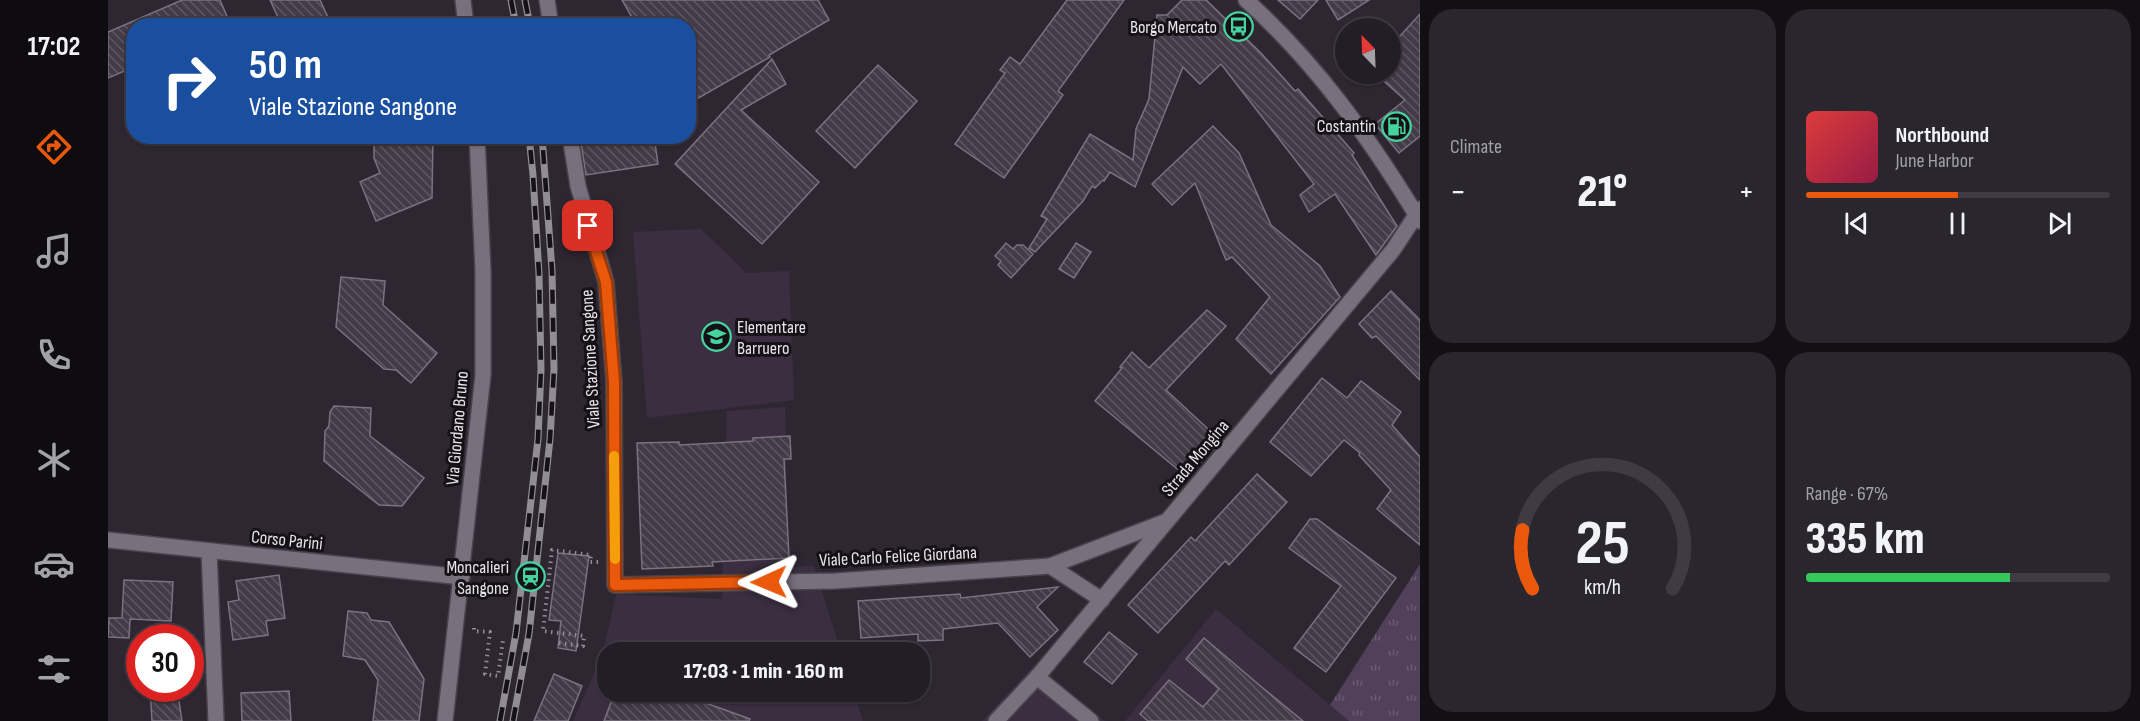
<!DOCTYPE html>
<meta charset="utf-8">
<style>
:root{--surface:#221d26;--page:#2a262e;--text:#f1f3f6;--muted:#a2a2a7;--line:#3f3b43;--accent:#ea580c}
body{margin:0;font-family:"Sofia Sans Condensed",sans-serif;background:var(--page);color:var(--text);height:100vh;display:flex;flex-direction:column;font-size:22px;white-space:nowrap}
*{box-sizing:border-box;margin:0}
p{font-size:20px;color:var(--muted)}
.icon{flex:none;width:33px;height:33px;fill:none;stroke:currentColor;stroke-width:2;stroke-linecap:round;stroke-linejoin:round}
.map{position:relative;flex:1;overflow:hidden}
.details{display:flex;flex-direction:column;gap:9px;padding:9px;background:#131015;width:720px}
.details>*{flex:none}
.top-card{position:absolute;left:18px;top:18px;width:570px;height:126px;border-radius:24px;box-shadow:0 2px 4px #0004,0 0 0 2px var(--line);background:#1a4fa0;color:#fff;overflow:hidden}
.needle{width:39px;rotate:337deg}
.controls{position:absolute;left:1227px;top:18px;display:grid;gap:12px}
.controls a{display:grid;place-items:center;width:66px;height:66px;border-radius:50%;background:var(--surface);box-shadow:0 2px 4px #0004,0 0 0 2px var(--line);font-size:30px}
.speed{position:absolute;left:18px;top:624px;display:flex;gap:12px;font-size:30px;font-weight:700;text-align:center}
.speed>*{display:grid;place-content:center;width:78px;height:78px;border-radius:50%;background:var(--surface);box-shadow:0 2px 4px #0004,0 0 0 2px var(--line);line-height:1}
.speed .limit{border:9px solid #d22;background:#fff;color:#111}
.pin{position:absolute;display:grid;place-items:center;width:51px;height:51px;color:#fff;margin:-26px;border-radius:12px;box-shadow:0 3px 9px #0006}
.me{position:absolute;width:66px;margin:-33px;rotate:269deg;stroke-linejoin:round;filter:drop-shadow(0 0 4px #0008)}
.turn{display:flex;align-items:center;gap:21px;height:126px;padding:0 24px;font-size:27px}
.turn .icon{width:78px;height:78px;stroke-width:2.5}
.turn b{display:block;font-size:42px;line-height:51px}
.big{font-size:45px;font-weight:800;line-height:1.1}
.details .widget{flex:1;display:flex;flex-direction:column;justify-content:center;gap:9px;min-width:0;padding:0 21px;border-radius:24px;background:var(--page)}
.details .dial{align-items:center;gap:0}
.dial svg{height:156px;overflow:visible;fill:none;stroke:var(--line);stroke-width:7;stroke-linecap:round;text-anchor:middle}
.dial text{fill:var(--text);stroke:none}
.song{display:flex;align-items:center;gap:18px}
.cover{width:72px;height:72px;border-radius:9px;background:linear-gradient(135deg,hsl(0 70% 55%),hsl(340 70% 35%))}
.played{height:6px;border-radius:3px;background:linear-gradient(90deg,var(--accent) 50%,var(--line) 50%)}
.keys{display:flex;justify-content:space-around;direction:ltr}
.heat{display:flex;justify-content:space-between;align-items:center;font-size:33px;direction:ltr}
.charge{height:9px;border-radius:4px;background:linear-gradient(90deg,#34c759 67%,var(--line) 0)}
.details .tiles{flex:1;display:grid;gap:9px;grid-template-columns:repeat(2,1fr)}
.trip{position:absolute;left:489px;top:642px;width:333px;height:60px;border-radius:24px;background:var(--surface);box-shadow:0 2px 4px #0004,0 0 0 2px var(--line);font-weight:800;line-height:60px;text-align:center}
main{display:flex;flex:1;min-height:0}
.dock{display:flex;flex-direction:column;width:108px;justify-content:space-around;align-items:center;background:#0e0c0f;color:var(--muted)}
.dock .icon{width:42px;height:42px}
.dock .active{color:var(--accent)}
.dock b{font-size:27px;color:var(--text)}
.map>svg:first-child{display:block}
</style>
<main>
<nav class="dock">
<b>17:02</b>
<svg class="icon active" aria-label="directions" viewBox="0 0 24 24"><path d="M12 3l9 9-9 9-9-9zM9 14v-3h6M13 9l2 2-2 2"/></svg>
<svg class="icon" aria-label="music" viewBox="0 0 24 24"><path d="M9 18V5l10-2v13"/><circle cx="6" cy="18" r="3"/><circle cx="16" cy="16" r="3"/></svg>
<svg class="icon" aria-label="phone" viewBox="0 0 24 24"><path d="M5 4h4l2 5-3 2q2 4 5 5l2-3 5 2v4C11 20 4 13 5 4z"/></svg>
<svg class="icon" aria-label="climate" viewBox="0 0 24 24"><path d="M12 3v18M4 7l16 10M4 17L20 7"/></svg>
<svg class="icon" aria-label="car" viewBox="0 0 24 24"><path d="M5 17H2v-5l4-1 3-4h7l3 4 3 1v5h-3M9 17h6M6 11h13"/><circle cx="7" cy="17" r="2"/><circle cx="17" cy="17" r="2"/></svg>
<svg class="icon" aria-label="filters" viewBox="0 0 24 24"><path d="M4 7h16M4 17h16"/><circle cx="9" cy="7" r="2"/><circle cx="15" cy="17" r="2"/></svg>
</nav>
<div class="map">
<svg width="1312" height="721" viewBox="0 0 1312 721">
<defs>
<pattern id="grass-tufts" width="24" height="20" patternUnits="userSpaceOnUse" patternTransform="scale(1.5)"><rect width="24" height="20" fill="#514059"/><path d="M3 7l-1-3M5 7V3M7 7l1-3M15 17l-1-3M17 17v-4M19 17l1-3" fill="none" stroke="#6a5b71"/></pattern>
<pattern id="building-back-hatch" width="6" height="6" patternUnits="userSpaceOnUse" patternTransform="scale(1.5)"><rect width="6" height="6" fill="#433b47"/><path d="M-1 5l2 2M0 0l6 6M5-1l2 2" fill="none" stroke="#5e5762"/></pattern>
</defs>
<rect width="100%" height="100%" fill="#2e2732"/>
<g fill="#3a2e40">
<path d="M593,229L639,273L681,271L686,400L539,418L525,232Z"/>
<path d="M677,407L680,567L706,566L733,652H500V692H746L755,721H465L495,653L508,594L614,599L619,411Z"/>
<path d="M1108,609L1241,721H1017Z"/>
<path d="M926,666L997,721H874Z"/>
</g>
<path fill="url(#grass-tufts)" d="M1312,564V721H1241L1222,705Z"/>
<g fill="url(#building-back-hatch)" stroke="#7b7280" stroke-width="1.5">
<path d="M74,0H112L123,26H26V67L0,78V32Z"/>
<path d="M162,0H212L224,26H174Z"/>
<path d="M514,0H710L721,20L661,55L662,57L580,104V26H529Z"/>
<path d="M959,0H1016L950,91L955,95L896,178L847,144L897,73L892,70L902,57L912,64Z"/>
<path d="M1074,0H1098L1153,53L1187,91L1190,89L1246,153L1244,155L1289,226L1268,255L1227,194L1201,212L1192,195L1206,184L1113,64L1092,84L1075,67L1027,187L1002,172L996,181L995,180L987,188L984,186L975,201L927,252L921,248L939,219L933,216L982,134L1025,160L1028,129L1041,99L1049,15H1059Z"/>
<path d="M1170,0H1210L1192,19Z"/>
<path d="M1218,0H1261L1230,20Z"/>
<path d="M1312,14V136L1291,153L1267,124L1297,100L1268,74H1282V47Z"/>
<path d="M664,59L678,84L633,110L711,182L654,244L567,164Z"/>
<path d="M770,65L809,101L747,168L708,131Z"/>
<path d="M1105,126L1131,153L1163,225L1212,266L1232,297L1163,374L1128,339L1162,297L1124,257L1118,260L1087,183L1064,205L1044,184Z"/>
<path d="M266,136H325L324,198L268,221L252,182L272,173L266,158Z"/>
<path d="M472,136H546L550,164L478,175Z"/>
<path d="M898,243L905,249L909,245H915L925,254L903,278L890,265L893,261L887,256Z"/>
<path d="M968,243L983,252L966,278L951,269Z"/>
<path d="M233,277L277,281L275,305L329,353L303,383L288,370L276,369L228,327Z"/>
<path d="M1283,291L1312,320V380L1268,336L1264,338L1251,324Z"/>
<path d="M1099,310L1118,326L1058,390L1113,441L1079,477L987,401L1014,368L1012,367L1024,352L1041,368Z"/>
<path d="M1214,378L1239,398L1253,381L1293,412L1284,425L1312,457V545L1269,509L1283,490L1251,455L1252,453L1236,440L1203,476L1162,442Z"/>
<path d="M226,406L263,408L262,436L316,478L294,506L271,505L216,461L217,431L221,426L222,412Z"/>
<path d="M682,436L683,459H676L681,558L604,562L605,566L534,569L529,443L571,442L572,445L645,441V438Z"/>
<path d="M1149,474L1179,502L1121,565L1117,561L1050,633L1020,605L1083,537L1087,541Z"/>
<path d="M1202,519H1209L1288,578L1218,672L1186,648L1233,586L1181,548Z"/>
<path d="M450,553L481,556L468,651L450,648L453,621L441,620Z"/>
<path d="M171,575L177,618L158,621L160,635L125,640L120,602L131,600L128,581Z"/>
<path d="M16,580L65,582L63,621L22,619L21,638L0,637L1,618H14Z"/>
<path d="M950,587L929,607L950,630L922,657L890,623L835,629V640L810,641V634L753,638L750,601L852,594L853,598Z"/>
<path d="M240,611L259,613L263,620L281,622L316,679L311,721H265L270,680L257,660L235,656Z"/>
<path d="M1001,632L1029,654L1004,684L976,662Z"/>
<path d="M1096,638L1156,689L1195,721H1040L1032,714L1061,680L1095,707L1111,689L1078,659Z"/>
<path d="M446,674L474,686L460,721H426Z"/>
<path d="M42,688H69L74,721H44Z"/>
<path d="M181,691L183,721H134L133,693Z"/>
<path d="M507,692H567L642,719L641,721H496Z"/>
</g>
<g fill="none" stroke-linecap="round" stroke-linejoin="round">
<defs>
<g id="street">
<path d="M355,0L358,26"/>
<path d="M439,0L443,26"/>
<path d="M462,136L470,186L498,282L506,382L507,585L727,581L942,566L994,600"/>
<path d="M0,540L354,577"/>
<path d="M101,551L108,721"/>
<path d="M942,566L1059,521"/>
<path d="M929,677L983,721"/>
<path d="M337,721L375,375V271L369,136"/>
<path d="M888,721L929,677L1285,250L1312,209"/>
</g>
<path id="secondary" d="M1138,0C1209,64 1263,140 1312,221"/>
</defs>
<use href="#street" stroke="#49434c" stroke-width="18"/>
<use href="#secondary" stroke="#49434c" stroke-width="18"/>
<g stroke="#948e97" stroke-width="4" stroke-dasharray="1.5 4.5" stroke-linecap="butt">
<path d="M366,628V631L382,632L377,674L390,676L395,640"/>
<path d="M451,643L475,646L476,636L435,631L444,550L483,555L482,562H491"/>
</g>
<use href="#street" stroke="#79707e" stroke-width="15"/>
<use href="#secondary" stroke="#79707e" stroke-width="15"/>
<defs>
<g id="rail">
<path d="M403,0L408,26"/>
<path d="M417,0L422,26"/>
<path d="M392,721L408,633L430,439L433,369L431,274L425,175L421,136"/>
<path d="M405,721L421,634L442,439L446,369L444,270L434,136"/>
</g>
</defs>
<use href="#rail" stroke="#918c95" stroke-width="7"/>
<use href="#rail" stroke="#151116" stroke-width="4.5" stroke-dasharray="14" stroke-linecap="butt"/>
</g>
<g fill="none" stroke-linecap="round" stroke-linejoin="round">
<defs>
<path id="route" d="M480,226L498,282L506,382L507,585L661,582"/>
</defs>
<use href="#route" stroke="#983908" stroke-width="15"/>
<use href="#route" stroke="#ea580c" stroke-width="10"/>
<path stroke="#f59e0b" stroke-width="10" d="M506,456L507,559"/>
</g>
<defs>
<symbol id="bus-ring" viewBox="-11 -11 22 22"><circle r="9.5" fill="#151116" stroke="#45d49f" stroke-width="1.5"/><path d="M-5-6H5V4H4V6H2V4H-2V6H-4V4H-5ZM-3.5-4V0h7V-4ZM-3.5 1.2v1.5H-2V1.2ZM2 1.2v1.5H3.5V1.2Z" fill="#45d49f"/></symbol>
<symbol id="fuel-ring" viewBox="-11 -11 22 22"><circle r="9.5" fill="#151116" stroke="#45d49f" stroke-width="1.5"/><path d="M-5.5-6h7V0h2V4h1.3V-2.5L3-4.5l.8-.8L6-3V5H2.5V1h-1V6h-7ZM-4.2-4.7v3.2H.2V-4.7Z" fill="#45d49f"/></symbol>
<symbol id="school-ring" viewBox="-11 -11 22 22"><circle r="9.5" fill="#151116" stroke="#45d49f" stroke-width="1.5"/><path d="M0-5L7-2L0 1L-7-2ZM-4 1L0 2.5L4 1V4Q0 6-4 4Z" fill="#45d49f"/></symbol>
<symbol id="station-ring" viewBox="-11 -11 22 22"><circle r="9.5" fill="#151116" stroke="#45d49f" stroke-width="1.5"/><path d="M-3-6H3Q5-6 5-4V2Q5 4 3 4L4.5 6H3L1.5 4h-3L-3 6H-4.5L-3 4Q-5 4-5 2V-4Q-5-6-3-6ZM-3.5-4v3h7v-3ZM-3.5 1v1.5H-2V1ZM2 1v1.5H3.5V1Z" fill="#45d49f"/></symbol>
</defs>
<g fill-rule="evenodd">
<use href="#bus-ring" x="1114" y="10" width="33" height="33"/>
<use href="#fuel-ring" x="1272" y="110" width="33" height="33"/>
<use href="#school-ring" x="592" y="320" width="33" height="33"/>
<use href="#station-ring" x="406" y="560" width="33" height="33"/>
</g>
<g text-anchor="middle" stroke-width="6" stroke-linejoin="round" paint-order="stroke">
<g font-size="18" fill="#e9e4ec" stroke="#151116" text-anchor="end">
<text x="1109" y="33">Borgo Mercato</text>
<text x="1268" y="132">Costantin</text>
<text x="629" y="333" text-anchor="start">Elementare<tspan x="629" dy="21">Barruero</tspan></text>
<text x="401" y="573">Moncalieri<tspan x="401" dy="21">Sangone</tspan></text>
</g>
<g font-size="18" fill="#e9e4ec" stroke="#151116">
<text transform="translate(482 359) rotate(-93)" y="6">Viale Stazione Sangone</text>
<text transform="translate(349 428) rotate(-85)" y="6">Via Giordano Bruno</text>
<text transform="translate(1087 458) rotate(-50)" y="6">Strada Mongina</text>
<text transform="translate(179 540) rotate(6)" y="6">Corso Parini</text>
<text transform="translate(790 556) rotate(-3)" y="6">Viale Carlo Felice Giordana</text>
</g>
</g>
</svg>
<div class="controls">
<a><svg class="needle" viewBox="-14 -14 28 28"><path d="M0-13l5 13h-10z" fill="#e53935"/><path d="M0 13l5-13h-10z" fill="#a2a2a7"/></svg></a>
</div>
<div class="speed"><div class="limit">30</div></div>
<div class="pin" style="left:480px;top:226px;background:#d93025"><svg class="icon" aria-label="arrive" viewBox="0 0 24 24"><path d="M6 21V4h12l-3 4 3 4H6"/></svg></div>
<svg class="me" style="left:661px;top:582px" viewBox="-20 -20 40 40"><path d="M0-17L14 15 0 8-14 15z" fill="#ea580c" stroke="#fff" stroke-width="4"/></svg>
<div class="trip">17:03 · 1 min · 160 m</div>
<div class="top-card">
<div class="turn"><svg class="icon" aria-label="right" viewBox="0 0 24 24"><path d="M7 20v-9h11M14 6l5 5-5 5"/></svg><div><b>50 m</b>Viale Stazione Sangone</div></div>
</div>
</div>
<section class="details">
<div class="tiles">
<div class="widget"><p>Climate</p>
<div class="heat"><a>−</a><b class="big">21°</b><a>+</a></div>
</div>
<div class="widget">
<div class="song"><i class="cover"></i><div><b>Northbound</b><p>June Harbor</p></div></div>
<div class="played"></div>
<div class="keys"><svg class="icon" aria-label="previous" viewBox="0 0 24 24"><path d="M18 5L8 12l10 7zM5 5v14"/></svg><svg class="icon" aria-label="pause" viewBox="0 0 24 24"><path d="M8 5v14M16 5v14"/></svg><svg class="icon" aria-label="next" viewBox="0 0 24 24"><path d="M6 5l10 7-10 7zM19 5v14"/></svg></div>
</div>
<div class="widget dial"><svg viewBox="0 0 100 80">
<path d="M14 69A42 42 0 1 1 86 69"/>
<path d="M14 69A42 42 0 0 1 9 39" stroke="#ea580c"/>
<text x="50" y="56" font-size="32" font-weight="700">25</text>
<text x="50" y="72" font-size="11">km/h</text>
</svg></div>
<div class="widget"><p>Range · 67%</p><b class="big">335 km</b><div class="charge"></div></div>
</div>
</section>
</main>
